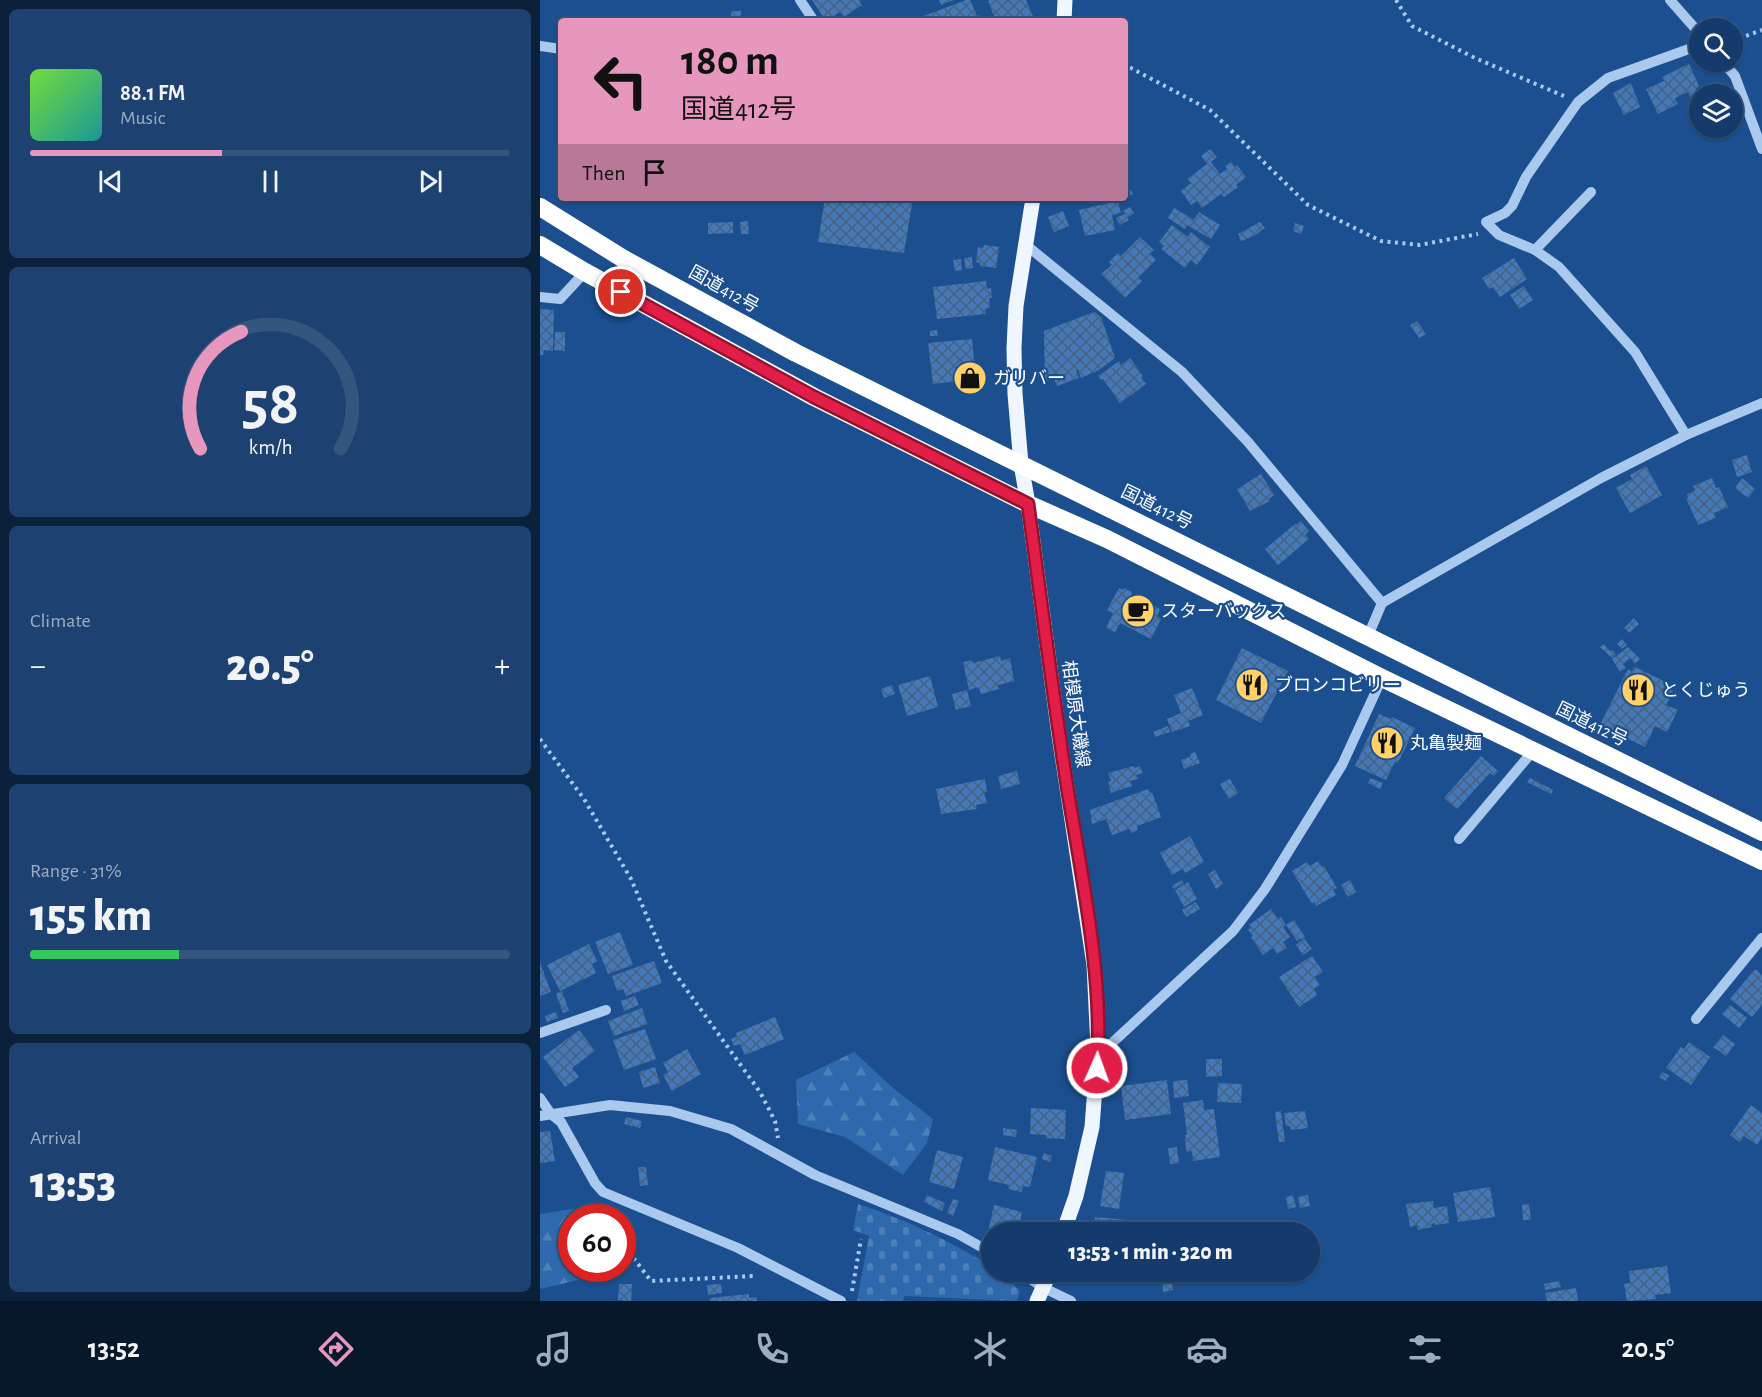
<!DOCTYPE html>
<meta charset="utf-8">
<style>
:root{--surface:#143b6b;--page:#1d4271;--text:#f1f3f6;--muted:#9dadc1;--line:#33557e;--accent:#e797bd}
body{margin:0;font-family:"Alegreya Sans","Noto Sans JP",sans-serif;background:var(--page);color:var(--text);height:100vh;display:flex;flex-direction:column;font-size:22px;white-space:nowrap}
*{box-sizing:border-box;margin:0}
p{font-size:20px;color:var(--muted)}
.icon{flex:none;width:33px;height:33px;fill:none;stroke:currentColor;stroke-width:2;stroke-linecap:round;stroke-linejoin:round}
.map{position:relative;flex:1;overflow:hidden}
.panel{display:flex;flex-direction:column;gap:9px;padding:9px;background:#0b203b;width:540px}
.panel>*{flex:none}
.top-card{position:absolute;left:18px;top:18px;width:570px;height:183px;border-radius:6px;box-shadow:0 2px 4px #0004,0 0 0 2px var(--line);background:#e797bd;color:#111;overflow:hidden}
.controls{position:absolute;left:1149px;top:18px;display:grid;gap:12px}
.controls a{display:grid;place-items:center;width:54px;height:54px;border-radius:50%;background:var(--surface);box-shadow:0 2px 4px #0004,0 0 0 2px var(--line);font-size:30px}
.speed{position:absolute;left:18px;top:1204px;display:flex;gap:12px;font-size:30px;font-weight:700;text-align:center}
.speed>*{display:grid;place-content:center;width:78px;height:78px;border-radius:50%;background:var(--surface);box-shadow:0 2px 4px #0004,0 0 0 2px var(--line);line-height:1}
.speed .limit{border:9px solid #d22;background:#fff;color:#111}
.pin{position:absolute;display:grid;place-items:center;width:51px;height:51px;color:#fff;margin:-26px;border:3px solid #fff;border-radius:50%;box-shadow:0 2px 6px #0007}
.me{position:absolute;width:66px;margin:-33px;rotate:2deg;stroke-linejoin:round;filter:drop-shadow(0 0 4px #0008)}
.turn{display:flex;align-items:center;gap:21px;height:126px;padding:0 24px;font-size:27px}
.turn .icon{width:78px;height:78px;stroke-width:2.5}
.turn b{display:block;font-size:42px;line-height:51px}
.then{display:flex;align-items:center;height:57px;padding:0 24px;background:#0003;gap:12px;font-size:22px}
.big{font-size:45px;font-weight:800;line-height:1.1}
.panel .widget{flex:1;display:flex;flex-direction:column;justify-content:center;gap:9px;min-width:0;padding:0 21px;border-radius:9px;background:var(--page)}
.panel .dial{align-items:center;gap:0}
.dial svg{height:156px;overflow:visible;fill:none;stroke:var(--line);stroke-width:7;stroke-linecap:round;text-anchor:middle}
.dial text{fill:var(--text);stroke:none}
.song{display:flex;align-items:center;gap:18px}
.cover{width:72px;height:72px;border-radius:9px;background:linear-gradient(135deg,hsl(100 70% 55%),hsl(180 70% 35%))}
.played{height:6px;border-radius:3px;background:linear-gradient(90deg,var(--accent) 40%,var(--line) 40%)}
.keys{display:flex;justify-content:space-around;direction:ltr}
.heat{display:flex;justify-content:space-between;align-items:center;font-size:33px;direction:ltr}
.charge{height:9px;border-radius:4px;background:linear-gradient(90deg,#34c759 31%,var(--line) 0)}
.trip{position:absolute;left:441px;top:1222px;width:339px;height:60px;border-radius:30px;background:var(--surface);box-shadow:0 2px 4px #0004,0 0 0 2px var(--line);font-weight:800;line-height:60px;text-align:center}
.dock{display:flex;height:96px;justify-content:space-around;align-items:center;background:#08182b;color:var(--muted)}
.dock .icon{width:42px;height:42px}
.dock .active{color:var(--accent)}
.dock b{font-size:27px;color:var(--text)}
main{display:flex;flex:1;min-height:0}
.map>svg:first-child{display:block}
</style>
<main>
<section class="panel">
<div class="widget">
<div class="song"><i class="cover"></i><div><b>88.1 FM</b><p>Music</p></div></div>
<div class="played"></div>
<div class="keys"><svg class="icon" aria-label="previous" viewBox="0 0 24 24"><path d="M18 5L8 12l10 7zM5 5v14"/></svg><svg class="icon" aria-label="pause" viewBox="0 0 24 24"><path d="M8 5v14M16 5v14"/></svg><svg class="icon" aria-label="next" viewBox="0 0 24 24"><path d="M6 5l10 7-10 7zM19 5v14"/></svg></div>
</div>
<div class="widget dial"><svg viewBox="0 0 100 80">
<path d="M14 69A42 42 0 1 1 86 69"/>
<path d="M14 69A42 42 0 0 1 35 9" stroke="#e797bd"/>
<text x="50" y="56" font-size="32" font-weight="700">58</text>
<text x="50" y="72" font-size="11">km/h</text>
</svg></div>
<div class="widget"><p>Climate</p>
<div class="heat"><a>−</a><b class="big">20.5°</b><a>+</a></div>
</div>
<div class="widget"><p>Range · 31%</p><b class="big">155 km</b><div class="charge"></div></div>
<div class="widget"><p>Arrival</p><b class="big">13:53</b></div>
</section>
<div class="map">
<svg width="1222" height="1301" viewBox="0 0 1222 1301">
<defs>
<pattern id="forest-firs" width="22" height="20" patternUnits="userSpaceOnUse" patternTransform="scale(1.5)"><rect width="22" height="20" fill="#2e69ad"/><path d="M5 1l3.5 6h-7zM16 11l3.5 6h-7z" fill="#4d80b9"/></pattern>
<pattern id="cemetery-stones" width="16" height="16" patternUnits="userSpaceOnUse" patternTransform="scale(1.5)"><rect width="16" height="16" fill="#2e69ad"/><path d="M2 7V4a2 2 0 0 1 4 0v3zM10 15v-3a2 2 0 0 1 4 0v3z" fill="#4d80b9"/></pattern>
<pattern id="building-cross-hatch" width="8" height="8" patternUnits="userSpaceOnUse" patternTransform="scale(1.5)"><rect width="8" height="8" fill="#4478b7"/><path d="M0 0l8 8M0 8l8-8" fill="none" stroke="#486282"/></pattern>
</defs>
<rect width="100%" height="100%" fill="#1b4f8f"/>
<g fill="url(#forest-firs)">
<path d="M314,1052L353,1088L393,1119L387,1143L363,1175L305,1137L258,1124L256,1080Z"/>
<path d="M52,1206L65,1218H32V1269H64L59,1275L0,1289V1214Z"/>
</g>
<path fill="url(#cemetery-stones)" d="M318,1204C365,1219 409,1241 451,1266L452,1272H462L480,1291L477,1301L364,1296L363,1301H317L329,1236L313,1230Z"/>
<g fill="url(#building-cross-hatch)">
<path d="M272,0H319L322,5L304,17L300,12L286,21Z"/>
<path d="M399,0H414L401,5Z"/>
<path d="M426,0H430L437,16L440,15L442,21H382L381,17Z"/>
<path d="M450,0H486L495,21H456L448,1Z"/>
<rect x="191" y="11" width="10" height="5"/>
<path d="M1149,64L1159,86L1156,88L1158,93L1150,97L1148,92L1135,98L1138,104L1118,114L1106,89L1124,81L1122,77Z"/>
<path d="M1091,83L1100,107L1084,115L1073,93Z"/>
<path d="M670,149L677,157L671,162L680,174L687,169L685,166L691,162L695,167L697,165L706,177L696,185L698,187L684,197L681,194L662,208L657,201L651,205L641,191L651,183L647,179L667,164L661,156Z"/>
<path d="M588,186L593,194L588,197L585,188Z"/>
<path d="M285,198H373L364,253L278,242Z"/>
<path d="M578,201L581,213L572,215L575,230L545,236L539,210Z"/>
<path d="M590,207L594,213L587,218L589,220L580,225L576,218L585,214L583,211Z"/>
<path d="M634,208L654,220L659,212L680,225L671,239L647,225L645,229L628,218Z"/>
<path d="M523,211L529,226L514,232L508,217Z"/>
<path d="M208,221L209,234H201L200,222Z"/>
<path d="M193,222V233L168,234V223Z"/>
<path d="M720,222L725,228L714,236L701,241L698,234Z"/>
<path d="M755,223L764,226L761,234L753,231Z"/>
<path d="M632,225L648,237L651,232L670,247L657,265L651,260L645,268L621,249L624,246L619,242Z"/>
<path d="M600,237L614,250L610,254L616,260L598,278L602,281L585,298L561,274L572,265L569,262L578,253L581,256Z"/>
<path d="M444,245L459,247L456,268L440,266V263L436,262L438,247L443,248Z"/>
<path d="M432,257L433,268L426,269L424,258Z"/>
<path d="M974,258L987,279L960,297L953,287L949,289L942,278Z"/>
<path d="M421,259L422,270L415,271L413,260Z"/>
<path d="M446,281L447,289L451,288L452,298H449L450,308L445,309L446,314L397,319L393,287Z"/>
<path d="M984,286L993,300L979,309L970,295Z"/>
<path d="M0,309L14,310L13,351L4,350L3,355H0Z"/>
<path d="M554,312L561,317L575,358L559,370L541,378L538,370H536L539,378L517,386L514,379L505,381L504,331Z"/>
<path d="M877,321L886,334L879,338L870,325Z"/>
<path d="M397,330L398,336H390V331Z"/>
<path d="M15,332H25V351L14,350Z"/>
<path d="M432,339L436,379L393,384L388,343Z"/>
<path d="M590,358L603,376L601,377L606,384L580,403L563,379L561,380L558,376L579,361L581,365Z"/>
<path d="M1207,455L1212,472L1197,477L1192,460Z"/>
<path d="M1106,466L1122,495L1090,513L1076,488L1092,479L1090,475Z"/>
<path d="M721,474L734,495L729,499L730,501L710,511L697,489Z"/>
<path d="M1172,478L1176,488L1179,487L1188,507L1174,513L1176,518L1158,525L1146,498H1148L1147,494L1155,491L1153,486Z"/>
<path d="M1202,478L1215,489L1208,498L1195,488Z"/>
<path d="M761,521L769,531L765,535L769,539L738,565L725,549L755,524L756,525Z"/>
<path d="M579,588L583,590L584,588L592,592L591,594L620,609L617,616L621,619L611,639L580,623L575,632L566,628L573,613L567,610Z"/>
<path d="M1094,618L1099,624L1089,633L1084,628Z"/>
<path d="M1082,639L1087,645L1082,649L1077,644Z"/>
<path d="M1064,644L1070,651L1072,650L1076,654L1072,658L1060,647Z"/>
<path d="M1088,647L1100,659L1095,664L1090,658L1083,664L1086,668L1080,672L1072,659Z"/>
<path d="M702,648L748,671L721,723L676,700Z"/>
<path d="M460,656L461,661L470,658L474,681L458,685L459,689L441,694L438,687L429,690L423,662L432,660L433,663Z"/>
<path d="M1095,667L1128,683L1125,688L1133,691L1126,705L1138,710L1127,732L1115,726L1105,747L1060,725L1088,669L1092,671Z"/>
<path d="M390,676L398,707L367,716L358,685Z"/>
<path d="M352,685L355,694L344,698L341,689Z"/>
<path d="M652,688L663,715L648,721L650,726L632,732L627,719L641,713L634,695Z"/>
<path d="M427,690L431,706L416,710L412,694Z"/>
<path d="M839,714L851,719L852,717L875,728L858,763L855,762L846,780L815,766Z"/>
<path d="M628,726L630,732L615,737L613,732Z"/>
<path d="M655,752L660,763L644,769L641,760L651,756L650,754Z"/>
<path d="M941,756L958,771L954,776L950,773L917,809L904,798Z"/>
<path d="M594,766V768L600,766L603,773L596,775L598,779L590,781L592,786L571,793L568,782L571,781L568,773Z"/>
<path d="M477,771L480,784L461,789L458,776Z"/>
<path d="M830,778L843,783L840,789L828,783Z"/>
<path d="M990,778L1013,790L1011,794L987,782Z"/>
<path d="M445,779L447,792L444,793L447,803L436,805L437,809L401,814L396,789Z"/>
<path d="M690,779L698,793L689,799L680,784Z"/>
<path d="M608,789L610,793L612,792L621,817L597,826L598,830L591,833L589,829L572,835L566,819L552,824L550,810Z"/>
<path d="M650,836L664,862L645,873L642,869L632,875L620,853Z"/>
<path d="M778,861L782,867L784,866L797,888L793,890L796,895L776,906L774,902L772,904L752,871L767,862L770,866Z"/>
<path d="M675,870L683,884L676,889L668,874Z"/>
<path d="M642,880L644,883L634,889L632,886Z"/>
<path d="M810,880L816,892L808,897L801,885Z"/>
<path d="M648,882L657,899L644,907L635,890Z"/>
<path d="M656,902L660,909L646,917L642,910Z"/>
<path d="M731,909L738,919L741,917L746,925L743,927L750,937L743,942L747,948L737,954L733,948L723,955L711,937L713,936L708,930L711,928L709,925Z"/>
<path d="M754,920L765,937L757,941L746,925Z"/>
<path d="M80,932L93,965L68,974L55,942Z"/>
<path d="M764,938L772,949L763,955L756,945Z"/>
<path d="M49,944L57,961L52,964L56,973L20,991L7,965Z"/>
<path d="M772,956L783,972L775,977L780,985L774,989L777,995L759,1007L739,977Z"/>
<path d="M114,961L122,983L86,996L83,989L77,991L72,976Z"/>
<path d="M0,963L11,992L0,996Z"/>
<path d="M1215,969L1222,975V1005L1212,1017L1190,999Z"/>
<path d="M22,991L29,1011L23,1013L16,994Z"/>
<path d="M95,996L99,1005L84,1011L81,1001Z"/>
<path d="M1190,1005L1207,1018L1199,1028L1182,1014Z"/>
<path d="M102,1008L107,1024L74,1036L68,1021Z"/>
<path d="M16,1012L18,1018L7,1022L5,1016Z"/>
<path d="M235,1017L244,1039L205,1055L200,1044L194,1046L191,1039L197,1036L196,1033Z"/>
<path d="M105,1029L116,1059L84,1070L73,1040Z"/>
<path d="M39,1030L55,1051L32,1068L39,1077L25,1087L3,1057Z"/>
<path d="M1183,1035L1195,1044L1186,1056L1173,1047Z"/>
<path d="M1149,1042L1170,1057L1151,1085L1126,1068L1141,1047L1144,1049Z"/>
<path d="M147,1049L161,1074L132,1091L123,1075L128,1072L123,1063Z"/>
<path d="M666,1059H682V1076L666,1077Z"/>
<path d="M115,1067L120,1083L103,1088L99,1072Z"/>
<path d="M1122,1072L1129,1075L1126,1081L1119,1077Z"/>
<path d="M627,1080L631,1114L585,1120L581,1086Z"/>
<path d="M647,1080L649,1096L634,1098L633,1081Z"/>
<path d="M678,1083L702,1084L701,1103L677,1102Z"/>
<path d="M663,1100L664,1110L674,1109L680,1157L653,1161L652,1151L646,1152L645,1135H647L643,1103Z"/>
<path d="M1211,1105L1222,1113V1137L1217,1145L1204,1136L1200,1142L1190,1135Z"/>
<path d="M491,1108L526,1110L525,1139L506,1138V1135L490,1134Z"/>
<path d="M741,1111L745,1142H739L735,1112Z"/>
<path d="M765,1111L768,1128L751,1130L750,1126H746L744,1113Z"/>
<path d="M86,1117L102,1121L100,1128L84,1124Z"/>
<path d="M463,1128L477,1130L476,1137L463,1135Z"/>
<path d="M10,1131L15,1161L0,1163V1132Z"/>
<path d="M455,1147L497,1157L490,1187L483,1186L482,1192L468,1189L469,1185L448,1180Z"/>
<path d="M637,1147L639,1163L630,1164L628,1148Z"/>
<path d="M397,1150L423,1157L414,1189L389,1182Z"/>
<path d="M504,1153L512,1156L510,1162L502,1159Z"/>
<path d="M98,1167H106L108,1185L100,1186Z"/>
<path d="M566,1171L584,1173L579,1209L560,1206Z"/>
<path d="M950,1187L955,1217L918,1222L913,1193Z"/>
<path d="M387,1195L405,1203L402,1211L384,1202Z"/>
<path d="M753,1195L756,1207L748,1209L746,1197Z"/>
<path d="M768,1195L770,1206L760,1208L758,1197Z"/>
<path d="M413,1199L419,1201L413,1216L407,1213Z"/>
<path d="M893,1201L894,1208L907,1206L909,1223L895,1225V1223L891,1224L892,1227L878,1230L877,1225L870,1227L866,1204Z"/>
<path d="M989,1204L991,1220H983L982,1205Z"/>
<path d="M454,1205L482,1212L479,1227L472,1226L471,1233H452V1238L447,1237Z"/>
<path d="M555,1217L587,1220V1233H553Z"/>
<path d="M1127,1266L1131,1293L1115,1295L1116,1299L1087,1301L1084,1284L1090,1283L1089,1271Z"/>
<path d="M631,1277L633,1290L623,1292L622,1278Z"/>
<path d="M1019,1281L1021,1287L1005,1290L1004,1284Z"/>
<path d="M79,1284H92L91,1301L78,1300Z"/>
<path d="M181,1284L182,1293L168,1295L167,1285Z"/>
<path d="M1036,1288L1038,1301H1007L1005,1293Z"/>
<path d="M209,1294V1298L216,1297L217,1301H170V1298Z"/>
</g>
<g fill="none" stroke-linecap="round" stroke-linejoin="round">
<g stroke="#a9c9ee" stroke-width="4" stroke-dasharray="3 4.5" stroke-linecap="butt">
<path d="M856,0L872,26L935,58L1024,96"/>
<path d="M1192,41L1222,30"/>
<path d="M585,62L589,67L670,110L768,205L841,241L879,245L938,234"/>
<path d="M0,739L44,799L91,879L126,961L220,1092L235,1121L238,1138"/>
<path d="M82,1239L86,1248L111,1281L215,1276"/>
<path d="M312,1291L321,1239"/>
</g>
<g stroke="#a9c9ee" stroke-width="10">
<path d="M260,0L274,21"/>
<path d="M1130,0L1160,34"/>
<path d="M0,46L21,49"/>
<path d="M1183,62L1195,76L1222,149"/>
<path d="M486,245L642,372L708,442L842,603L828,636"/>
<path d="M995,250L1051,192"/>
<path d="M0,297L20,299L45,272"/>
<path d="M1146,435L1095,352L1019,267L995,250L959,235L946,222L965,213L972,206L986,177L1038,102L1068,78L1160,45"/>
<path d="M842,603L1061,478L1146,435L1222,403"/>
<path d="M919,839L993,751"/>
<path d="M1156,1019L1222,938"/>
<path d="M0,1033L66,1010"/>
<path d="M558,1048L572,1043L693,931L725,889L802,765L842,678"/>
<path d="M0,1098L11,1114L21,1122L55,1183L63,1192L198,1248L301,1301"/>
<path d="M0,1116L70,1105L130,1111L191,1129L275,1175L418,1234L452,1253"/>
<path d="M480,1272L504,1288L531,1301"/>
</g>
<g stroke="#f0f6ff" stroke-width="15">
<path d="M524,21L525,0"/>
<path d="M493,198L476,306L474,348L475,394L481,464L488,504L519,735L554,965L558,1048L552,1127L536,1196L523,1233"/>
<path d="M497,1301L510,1272"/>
</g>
<g stroke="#fff" stroke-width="18">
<path d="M0,207L82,258L256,353L1222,832"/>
<path d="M0,245L45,272L274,397L488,504L567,539L842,678L1222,861"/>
</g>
</g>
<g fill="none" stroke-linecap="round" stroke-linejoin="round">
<defs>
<path id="route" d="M81,292L274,397L488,504C501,600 513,696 528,792C542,878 564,981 557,1068"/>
</defs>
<use href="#route" stroke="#92132f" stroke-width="15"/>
<use href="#route" stroke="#e11d48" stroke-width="10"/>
</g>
<defs>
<symbol id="shop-disc" viewBox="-11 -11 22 22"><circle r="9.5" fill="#ffd166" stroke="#1b4f8f"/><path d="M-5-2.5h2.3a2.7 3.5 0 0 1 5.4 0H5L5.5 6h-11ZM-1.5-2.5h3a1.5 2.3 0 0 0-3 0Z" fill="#111"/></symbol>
<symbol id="cafe-disc" viewBox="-11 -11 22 22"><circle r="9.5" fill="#ffd166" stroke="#1b4f8f"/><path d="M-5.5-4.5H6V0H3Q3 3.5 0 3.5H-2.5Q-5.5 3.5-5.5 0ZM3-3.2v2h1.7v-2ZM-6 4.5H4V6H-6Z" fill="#111"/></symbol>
<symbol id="restaurant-disc" viewBox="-11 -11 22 22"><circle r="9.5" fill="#ffd166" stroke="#1b4f8f"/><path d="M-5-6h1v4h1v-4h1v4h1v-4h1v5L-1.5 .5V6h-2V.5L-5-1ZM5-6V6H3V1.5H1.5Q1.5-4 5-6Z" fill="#111"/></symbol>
</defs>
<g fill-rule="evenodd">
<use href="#shop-disc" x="411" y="359" width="38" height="38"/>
<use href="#cafe-disc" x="579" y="592" width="38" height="38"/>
<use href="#restaurant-disc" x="693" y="666" width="38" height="38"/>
<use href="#restaurant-disc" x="1079" y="671" width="38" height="38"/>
<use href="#restaurant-disc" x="828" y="724" width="38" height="38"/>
</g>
<g text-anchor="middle" stroke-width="4.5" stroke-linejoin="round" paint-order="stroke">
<g font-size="18" fill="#fff" stroke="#1b4f8f">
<text transform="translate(184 289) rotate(29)" y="6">国道412号</text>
<text transform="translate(617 507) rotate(26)" y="6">国道412号</text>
<text transform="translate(536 714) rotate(82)" y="6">相模原大磯線</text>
<text transform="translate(1052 724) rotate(26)" y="6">国道412号</text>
</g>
<g font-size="18" fill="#fff" stroke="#1b4f8f" text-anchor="start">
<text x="453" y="384">ガリバー</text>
<text x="621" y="617">スターバックス</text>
<text x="735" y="691">ブロンコビリー</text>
<text x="1121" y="696">とくじゅう</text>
<text x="870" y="749">丸亀製麺</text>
</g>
</g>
</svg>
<div class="controls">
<a><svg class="icon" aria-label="search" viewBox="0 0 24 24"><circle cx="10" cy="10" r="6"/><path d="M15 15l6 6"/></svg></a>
<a><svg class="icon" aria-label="layers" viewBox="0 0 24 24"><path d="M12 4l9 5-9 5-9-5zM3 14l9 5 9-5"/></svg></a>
</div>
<div class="speed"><div class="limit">60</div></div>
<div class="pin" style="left:81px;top:292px;background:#d93025"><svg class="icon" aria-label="arrive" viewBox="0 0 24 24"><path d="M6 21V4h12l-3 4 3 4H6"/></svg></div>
<svg class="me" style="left:557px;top:1068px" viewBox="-20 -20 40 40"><circle r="17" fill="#e11d48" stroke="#fff" stroke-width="3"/><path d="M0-11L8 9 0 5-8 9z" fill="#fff"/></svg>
<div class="trip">13:53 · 1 min · 320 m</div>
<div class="top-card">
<div class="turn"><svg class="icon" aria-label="left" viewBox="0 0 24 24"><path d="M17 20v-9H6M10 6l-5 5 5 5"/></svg><div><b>180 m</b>国道412号</div></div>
<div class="then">Then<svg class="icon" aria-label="arrive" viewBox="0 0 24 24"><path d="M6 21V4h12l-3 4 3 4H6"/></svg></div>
</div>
</div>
</main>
<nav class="dock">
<b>13:52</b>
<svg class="icon active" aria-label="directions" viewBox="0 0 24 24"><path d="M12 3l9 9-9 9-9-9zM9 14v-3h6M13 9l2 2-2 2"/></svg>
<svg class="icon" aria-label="music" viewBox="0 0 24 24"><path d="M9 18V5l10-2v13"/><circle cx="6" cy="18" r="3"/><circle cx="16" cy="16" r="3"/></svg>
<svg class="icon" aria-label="phone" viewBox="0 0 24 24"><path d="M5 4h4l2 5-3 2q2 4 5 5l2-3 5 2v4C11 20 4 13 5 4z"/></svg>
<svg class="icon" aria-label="climate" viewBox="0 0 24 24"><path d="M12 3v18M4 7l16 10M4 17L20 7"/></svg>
<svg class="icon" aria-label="car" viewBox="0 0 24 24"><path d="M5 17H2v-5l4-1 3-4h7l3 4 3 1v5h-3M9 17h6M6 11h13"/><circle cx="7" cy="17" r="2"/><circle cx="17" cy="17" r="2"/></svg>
<svg class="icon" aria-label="filters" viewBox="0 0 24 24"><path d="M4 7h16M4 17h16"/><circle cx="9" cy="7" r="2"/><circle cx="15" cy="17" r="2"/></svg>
<b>20.5°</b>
</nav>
